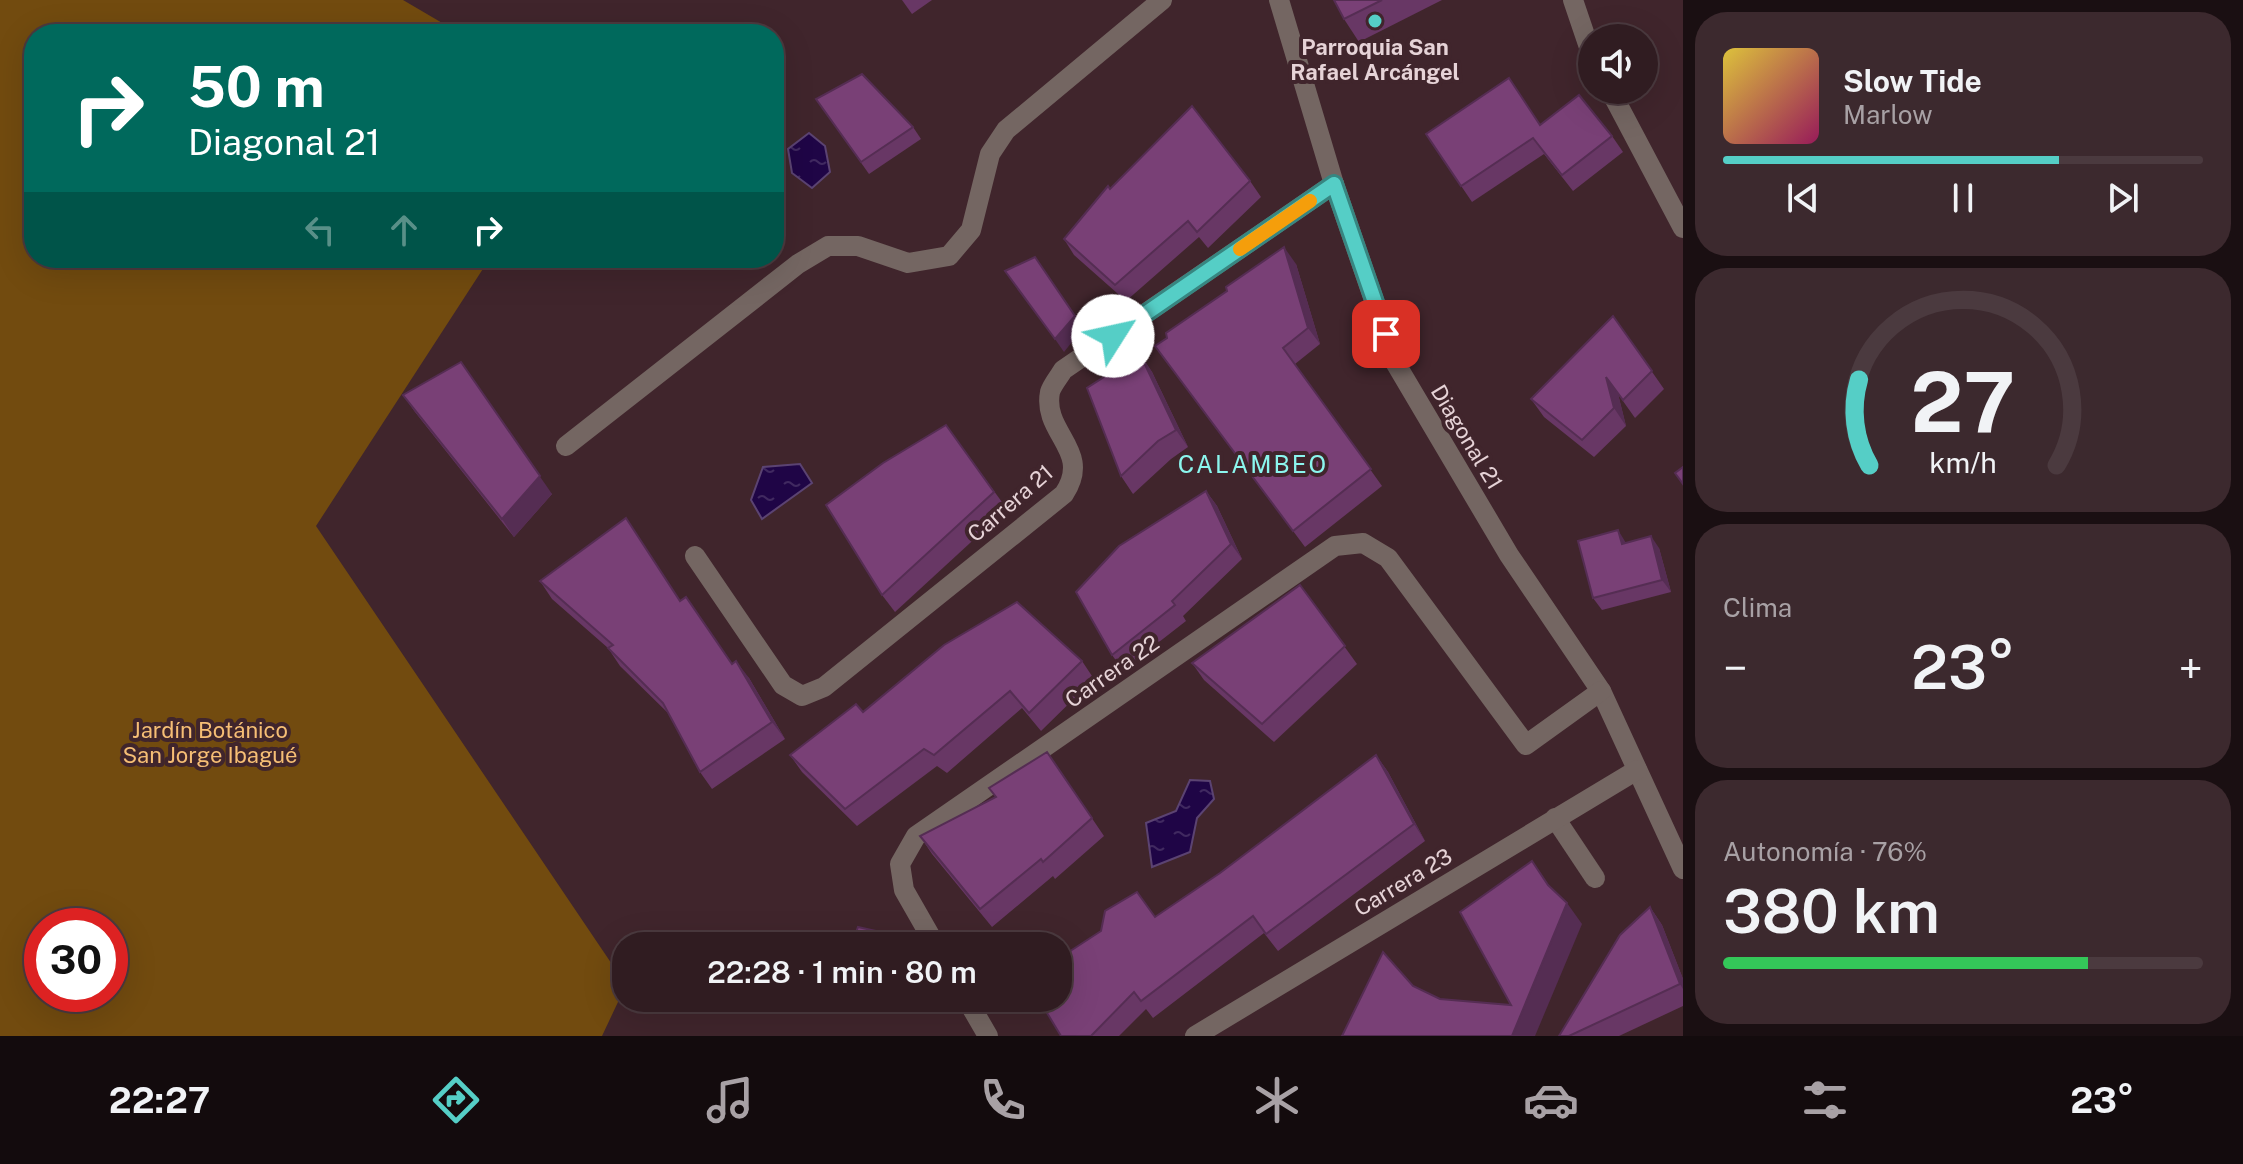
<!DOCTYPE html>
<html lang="es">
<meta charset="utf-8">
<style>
:root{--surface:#301c21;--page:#3c292e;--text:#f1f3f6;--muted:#a8a1a5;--line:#4b3a3f;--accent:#55cec6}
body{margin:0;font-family:"Public Sans",sans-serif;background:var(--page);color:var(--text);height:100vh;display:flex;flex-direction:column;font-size:30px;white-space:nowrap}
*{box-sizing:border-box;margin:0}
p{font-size:26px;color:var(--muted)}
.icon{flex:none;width:44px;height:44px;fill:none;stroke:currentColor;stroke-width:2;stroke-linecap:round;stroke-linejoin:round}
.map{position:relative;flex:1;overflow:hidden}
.panel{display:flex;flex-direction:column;gap:12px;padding:12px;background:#1a0f12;width:560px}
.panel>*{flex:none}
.top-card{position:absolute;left:24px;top:24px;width:760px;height:244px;border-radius:32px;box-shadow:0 8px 32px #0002,0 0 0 2px var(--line);background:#00695c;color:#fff;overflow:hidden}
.fabs{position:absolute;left:1578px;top:24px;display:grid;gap:16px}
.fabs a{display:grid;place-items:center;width:80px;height:80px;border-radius:50%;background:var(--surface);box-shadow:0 8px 32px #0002,0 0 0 2px var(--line);font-size:40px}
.speed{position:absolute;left:24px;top:908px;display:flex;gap:16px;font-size:40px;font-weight:700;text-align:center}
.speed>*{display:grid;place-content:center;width:104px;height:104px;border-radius:50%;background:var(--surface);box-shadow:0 8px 32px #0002,0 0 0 2px var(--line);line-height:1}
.speed .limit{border:12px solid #d22;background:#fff;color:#111}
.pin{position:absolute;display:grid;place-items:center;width:68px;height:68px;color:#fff;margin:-34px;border-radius:16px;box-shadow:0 4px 12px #0006}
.me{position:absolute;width:88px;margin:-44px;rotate:55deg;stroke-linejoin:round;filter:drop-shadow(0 0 6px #0008)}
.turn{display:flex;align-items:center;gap:28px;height:168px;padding:0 32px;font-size:36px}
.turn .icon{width:104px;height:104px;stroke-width:2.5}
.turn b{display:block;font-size:56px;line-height:68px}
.lanes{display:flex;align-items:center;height:76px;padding:0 32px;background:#0003;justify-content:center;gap:40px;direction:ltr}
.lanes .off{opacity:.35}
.big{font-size:60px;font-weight:600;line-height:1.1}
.panel .widget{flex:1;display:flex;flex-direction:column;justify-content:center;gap:12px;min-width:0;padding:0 28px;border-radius:32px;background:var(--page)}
.panel .dial{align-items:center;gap:0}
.dial svg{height:208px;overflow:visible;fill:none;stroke:var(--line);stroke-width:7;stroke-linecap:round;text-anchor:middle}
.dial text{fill:var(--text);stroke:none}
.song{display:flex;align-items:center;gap:24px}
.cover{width:96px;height:96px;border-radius:12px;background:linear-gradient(135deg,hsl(50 70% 55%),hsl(330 70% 35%))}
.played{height:8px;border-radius:4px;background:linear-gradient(90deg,var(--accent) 70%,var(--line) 70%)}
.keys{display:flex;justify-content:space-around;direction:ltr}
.heat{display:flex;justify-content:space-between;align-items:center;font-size:44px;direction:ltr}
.charge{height:12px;border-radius:6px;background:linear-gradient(90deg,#34c759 76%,var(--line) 0)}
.trip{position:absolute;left:612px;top:932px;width:460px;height:80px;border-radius:32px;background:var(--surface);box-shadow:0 8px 32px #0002,0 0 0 2px var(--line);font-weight:600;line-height:80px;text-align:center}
.tab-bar{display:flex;height:128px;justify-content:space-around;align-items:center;background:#130b0d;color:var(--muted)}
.tab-bar .icon{width:56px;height:56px}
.tab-bar .current{color:var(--accent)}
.tab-bar b{font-size:36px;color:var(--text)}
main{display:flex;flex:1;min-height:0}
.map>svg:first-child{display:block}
</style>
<main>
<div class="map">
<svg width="1683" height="1036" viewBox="0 0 1683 1036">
<defs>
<pattern id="water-ripples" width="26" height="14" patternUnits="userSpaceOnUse" patternTransform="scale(2)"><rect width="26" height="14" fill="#1f0546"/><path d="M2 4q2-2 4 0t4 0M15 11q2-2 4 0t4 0" fill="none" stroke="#402960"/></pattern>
</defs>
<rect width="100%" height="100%" fill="#40252c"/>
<path fill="#724b0f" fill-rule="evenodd" d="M0,0H403L461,34H34V258H490L316,526L626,985L602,1036H0ZM42,926H110V994H42Z"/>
<g fill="url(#water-ripples)" stroke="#5b4372" stroke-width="2">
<path d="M809,133L825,146L830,172L812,188L792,173L788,149Z"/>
<path d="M800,464L812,483L762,519L751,500L763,467Z"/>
<path d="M1190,780L1210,781L1214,799L1197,818L1190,852L1152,867L1146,823L1176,811Z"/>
</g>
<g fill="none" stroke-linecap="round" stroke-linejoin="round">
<g stroke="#746662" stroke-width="20">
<path d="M1279,0L1334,184L1396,364L1509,555L1601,691L1683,869"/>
<path d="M1573,0L1592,56"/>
<path d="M1610,90L1683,228"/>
<path d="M566,446L798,264L828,246H858L908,263L949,256L971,230L990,154L1006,130L1162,0"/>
<path d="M695,556L783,685L802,696L824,687L1064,494C1093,450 1042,434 1050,392C1052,385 1059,377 1063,370L1334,184"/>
<path d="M1555,818L1595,878"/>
<path d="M936,946L904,890L900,864L916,836L1335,546L1363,543L1388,558L1526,745L1601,691"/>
<path d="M966,998L988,1036"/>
<path d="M1195,1036L1637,770"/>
</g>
</g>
<g fill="#683765">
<path d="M902,0H932L912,14Z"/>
<path d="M1334,0H1442L1359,42L1344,19Z"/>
<path d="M816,99L913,127L921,139L869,174Z"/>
<path d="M1541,125L1612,136L1623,152L1573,191L1544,154L1472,202L1426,134Z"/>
<path d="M1250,181L1261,197L1208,248L1199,237L1126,301L1074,255L1064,239L1110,189Z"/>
<path d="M1296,264L1320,344L1295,364L1382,486L1305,547L1155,346Z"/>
<path d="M1613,316L1664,389L1635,418L1618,394L1626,426L1594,457L1544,417L1531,399Z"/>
<path d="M1140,354L1152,372L1188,447L1171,459L1133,494L1121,476Z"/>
<path d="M403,395L552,494L514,537L415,412Z"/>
<path d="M946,425L1007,509L895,612L882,595Z"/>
<path d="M1206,491L1217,506L1242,559L1183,616L1186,621L1123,670L1112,655Z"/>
<path d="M626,518L680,601L732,664L749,678L785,739L712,789L700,772L669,714L620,666L608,648L552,599L540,581Z"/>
<path d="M1626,542L1659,548L1671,592L1602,610L1593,598Z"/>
<path d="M1300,585L1357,664L1274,742L1204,680L1192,663Z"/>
<path d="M1082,661L1094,679L1041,731L1022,708L947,773L937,766L857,826L802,772L790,755L863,712Z"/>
<path d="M1047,752L1104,836L1055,879L1053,876L992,927L932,854L920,836L995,797Z"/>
<path d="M1376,755L1388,772L1425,841L1278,951L1264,933L1153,1018L1146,1009L1119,1036H1061L1155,917L1220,873Z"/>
<path d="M1650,907L1662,925L1683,979V1006L1619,1036H1559Z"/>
</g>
<g fill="#552d53">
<path d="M1284,247L1296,264L1320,344L1308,328Z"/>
<path d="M1035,257L1083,328L1064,352L1055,339Z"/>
<path d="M1140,354L1152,372L1188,447L1176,430Z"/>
<path d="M461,362L552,494L514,537L502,519Z"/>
<path d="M1606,377L1618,394L1626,426L1614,408Z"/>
<path d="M1206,491L1217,506L1242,559L1231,544Z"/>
<path d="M1618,530L1626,543L1622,544Z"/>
<path d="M1651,536L1659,548L1671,592L1662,580Z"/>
<path d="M736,661L749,678L785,739L772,722Z"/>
<path d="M1376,755L1388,772L1425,841L1414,824Z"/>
<path d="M1567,903L1582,924L1535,1036H1512Z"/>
<path d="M1650,907L1662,925L1683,979V989L1680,984Z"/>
</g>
<g fill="#794076" stroke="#552d53" stroke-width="2">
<path d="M1334,0H1382L1344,19Z"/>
<path d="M862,74L913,127L861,162L816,99Z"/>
<path d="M1509,78L1540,125L1579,95L1612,136L1562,175L1533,138L1461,186L1426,134Z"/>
<path d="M1192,106L1250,181L1197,232L1188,221L1115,285L1064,239L1108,186L1110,189Z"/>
<path d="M1284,247L1308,328L1283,348L1371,469L1293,531L1155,346L1167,338L1166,333L1227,291L1226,287Z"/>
<path d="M1035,257L1075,316L1055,339L1005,271Z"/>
<path d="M1613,316L1652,371L1623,400L1606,377L1614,408L1582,440L1531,399Z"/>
<path d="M1140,354L1176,430L1158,441L1121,476L1087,388Z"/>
<path d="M461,362L540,476L502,519L403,395Z"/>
<path d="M946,425L994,492L882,595L826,505L883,463Z"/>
<path d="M1683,467V484L1675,473Z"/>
<path d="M1206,491L1231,544L1172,601L1175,605L1112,655L1076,592L1119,546Z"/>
<path d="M626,518L680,601L686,597L732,664L736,661L772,722L700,772L663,703L608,648L613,645L540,581Z"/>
<path d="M1618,530L1622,544L1651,536L1662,580L1593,598L1578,541Z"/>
<path d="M1300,585L1345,646L1262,724L1192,663Z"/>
<path d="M1017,602L1082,661L1029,713L1010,691L934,755L924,749L845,809L790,755L856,704L863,712L944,645Z"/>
<path d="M1047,752L1092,818L1043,862L1041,859L980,909L920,836L996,797L989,788Z"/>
<path d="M1376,755L1414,824L1266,934L1253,916L1141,1001L1134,992L1091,1036H1061L1038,998H1058V959L1101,931L1105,911L1137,892L1155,917L1220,873Z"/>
<path d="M1532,861L1548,885L1567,903L1512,1036H1342L1383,952L1413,986L1440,999L1511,1005L1460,912Z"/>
<path d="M1650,907L1680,984L1569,1036H1559L1620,935Z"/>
<path d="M858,927L916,940L913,946H851Z"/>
</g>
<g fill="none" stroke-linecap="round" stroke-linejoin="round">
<defs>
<path id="route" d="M1113,336L1334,184L1386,334"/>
</defs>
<use href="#route" stroke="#378681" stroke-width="20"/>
<use href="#route" stroke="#55cec6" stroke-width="14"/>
<path stroke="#f59e0b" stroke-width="14" d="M1240,249L1310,201"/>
</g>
<circle fill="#55cec6" stroke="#40252c" stroke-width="3" cx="1375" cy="21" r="8"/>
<g text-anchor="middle" stroke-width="8" stroke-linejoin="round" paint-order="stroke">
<g font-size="22" font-weight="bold" fill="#e6d3d7" stroke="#40252c">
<text x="1375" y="55">Parroquia San<tspan x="1375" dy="25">Rafael Arcángel</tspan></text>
</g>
<g font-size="22" fill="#e6d3d7" stroke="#40252c">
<text transform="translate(1467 437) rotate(59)" y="8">Diagonal 21</text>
<text transform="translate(1010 503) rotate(-41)" y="8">Carrera 21</text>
<text transform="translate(1112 671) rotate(-35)" y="8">Carrera 22</text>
<text transform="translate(1403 882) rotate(-31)" y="8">Carrera 23</text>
</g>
<g font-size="22" fill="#f6be75" stroke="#40252c">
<text x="210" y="738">Jardín Botánico<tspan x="210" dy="25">San Jorge Ibagué</tspan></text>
</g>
<g font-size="24" letter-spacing="2" fill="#8bf6ee" stroke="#40252c">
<text x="1253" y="473">CALAMBEO</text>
</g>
</g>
</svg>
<div class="fabs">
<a><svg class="icon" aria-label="sound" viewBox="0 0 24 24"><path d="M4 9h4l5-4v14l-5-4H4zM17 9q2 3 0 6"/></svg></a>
</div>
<div class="speed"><div class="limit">30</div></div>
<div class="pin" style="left:1386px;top:334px;background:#d93025"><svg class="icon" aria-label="arrive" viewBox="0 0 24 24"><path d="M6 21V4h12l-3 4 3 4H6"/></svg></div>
<svg class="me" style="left:1113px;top:336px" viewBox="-20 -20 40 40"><circle r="19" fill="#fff"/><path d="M0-13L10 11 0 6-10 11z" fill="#55cec6"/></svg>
<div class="trip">22:28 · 1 min · 80 m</div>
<div class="top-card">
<div class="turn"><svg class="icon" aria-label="right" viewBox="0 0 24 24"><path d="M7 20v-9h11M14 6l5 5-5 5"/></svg><div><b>50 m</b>Diagonal 21</div></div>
<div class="lanes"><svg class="icon off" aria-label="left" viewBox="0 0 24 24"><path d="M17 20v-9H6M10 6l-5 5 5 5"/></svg><svg class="icon off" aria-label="ahead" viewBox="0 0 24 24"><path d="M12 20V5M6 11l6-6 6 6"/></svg><svg class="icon" aria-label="right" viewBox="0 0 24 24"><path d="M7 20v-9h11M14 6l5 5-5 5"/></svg></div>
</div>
</div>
<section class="panel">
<div class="widget">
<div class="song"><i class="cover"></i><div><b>Slow Tide</b><p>Marlow</p></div></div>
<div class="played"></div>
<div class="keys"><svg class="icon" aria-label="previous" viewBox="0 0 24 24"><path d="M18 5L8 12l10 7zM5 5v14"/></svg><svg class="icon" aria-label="pause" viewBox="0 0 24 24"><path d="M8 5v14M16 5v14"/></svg><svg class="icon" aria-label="next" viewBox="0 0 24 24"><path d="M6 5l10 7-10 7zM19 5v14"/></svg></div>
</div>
<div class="widget dial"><svg viewBox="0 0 100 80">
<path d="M14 69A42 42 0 1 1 86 69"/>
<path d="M14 69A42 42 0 0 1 10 36" stroke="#55cec6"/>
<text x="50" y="56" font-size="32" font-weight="700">27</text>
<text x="50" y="72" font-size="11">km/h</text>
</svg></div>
<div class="widget"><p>Clima</p>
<div class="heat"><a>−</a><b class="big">23°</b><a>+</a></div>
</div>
<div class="widget"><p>Autonomía · 76%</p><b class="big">380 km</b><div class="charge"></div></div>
</section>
</main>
<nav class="tab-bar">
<b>22:27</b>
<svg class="icon current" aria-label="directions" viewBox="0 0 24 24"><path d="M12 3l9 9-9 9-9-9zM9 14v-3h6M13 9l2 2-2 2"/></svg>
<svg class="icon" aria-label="music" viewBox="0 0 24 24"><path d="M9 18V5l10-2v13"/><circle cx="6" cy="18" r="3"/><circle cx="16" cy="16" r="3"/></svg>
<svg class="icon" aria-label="phone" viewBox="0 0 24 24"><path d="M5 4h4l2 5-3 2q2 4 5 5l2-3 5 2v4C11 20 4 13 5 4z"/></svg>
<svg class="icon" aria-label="climate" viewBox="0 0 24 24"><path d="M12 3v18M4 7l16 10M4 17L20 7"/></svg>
<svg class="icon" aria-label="car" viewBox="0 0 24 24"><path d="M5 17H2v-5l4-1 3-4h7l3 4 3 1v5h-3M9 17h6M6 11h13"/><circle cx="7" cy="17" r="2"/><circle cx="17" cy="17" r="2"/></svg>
<svg class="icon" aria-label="filters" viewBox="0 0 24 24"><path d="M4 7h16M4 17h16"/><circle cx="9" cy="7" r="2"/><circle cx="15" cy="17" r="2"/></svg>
<b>23°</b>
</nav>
